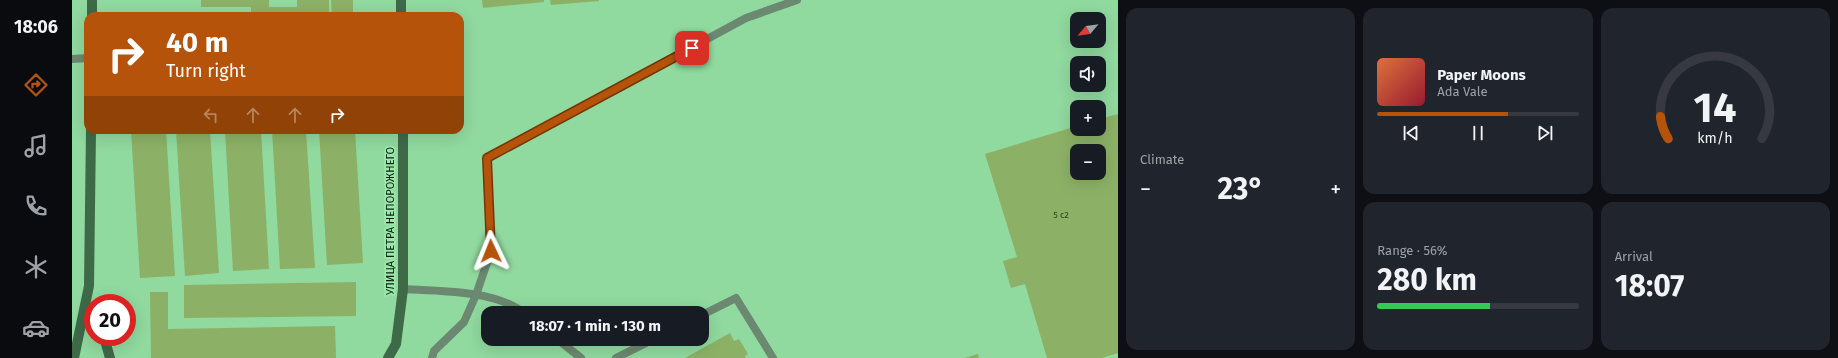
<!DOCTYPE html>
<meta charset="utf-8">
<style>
:root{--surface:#171b24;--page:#20242c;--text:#f1f3f6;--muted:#9ea1a6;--line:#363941;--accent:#b45309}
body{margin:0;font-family:"Fira Sans",sans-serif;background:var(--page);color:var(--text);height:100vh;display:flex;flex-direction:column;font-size:15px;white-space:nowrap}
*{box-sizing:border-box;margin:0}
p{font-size:13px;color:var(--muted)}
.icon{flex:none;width:22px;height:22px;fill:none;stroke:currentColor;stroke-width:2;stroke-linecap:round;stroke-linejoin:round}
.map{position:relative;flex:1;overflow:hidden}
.panel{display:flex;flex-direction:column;gap:8px;padding:8px;background:#0d0f14;width:720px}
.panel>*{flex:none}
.hud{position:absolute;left:12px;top:12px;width:380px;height:122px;border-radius:12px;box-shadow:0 4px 16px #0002;background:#b45309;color:#fff;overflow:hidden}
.needle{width:26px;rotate:241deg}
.tools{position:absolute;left:998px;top:12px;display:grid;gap:8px}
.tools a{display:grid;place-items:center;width:36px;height:36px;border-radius:8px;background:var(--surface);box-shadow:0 4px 16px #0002;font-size:20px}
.speed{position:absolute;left:12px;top:294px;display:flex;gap:8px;font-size:20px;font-weight:700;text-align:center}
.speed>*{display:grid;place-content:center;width:52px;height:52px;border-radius:50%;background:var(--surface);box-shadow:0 4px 16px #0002;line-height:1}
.speed .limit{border:6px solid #d22;background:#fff;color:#111}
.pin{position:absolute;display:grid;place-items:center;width:34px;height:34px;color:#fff;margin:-17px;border-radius:8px;box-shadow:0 2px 6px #0006}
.me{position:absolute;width:44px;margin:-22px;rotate:358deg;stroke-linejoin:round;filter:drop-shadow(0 0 3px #0008)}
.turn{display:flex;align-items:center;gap:14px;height:84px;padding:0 16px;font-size:18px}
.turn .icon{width:52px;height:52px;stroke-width:2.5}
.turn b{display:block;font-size:28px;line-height:34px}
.lanes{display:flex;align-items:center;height:38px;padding:0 16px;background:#0003;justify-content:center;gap:20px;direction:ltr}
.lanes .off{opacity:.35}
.big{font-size:30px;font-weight:700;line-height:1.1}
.panel .card{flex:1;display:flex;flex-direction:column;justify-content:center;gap:6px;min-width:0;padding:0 14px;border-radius:12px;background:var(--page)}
.panel .dial{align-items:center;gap:0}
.dial svg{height:104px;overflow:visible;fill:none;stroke:var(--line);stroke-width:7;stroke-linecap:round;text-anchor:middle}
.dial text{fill:var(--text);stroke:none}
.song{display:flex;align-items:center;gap:12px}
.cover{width:48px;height:48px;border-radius:6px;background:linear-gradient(135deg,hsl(20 70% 55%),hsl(350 70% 35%))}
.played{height:4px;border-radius:2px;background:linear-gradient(90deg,var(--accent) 65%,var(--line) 65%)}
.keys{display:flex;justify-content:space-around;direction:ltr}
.heat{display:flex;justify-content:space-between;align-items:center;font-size:22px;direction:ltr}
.charge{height:6px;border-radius:3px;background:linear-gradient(90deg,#34c759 56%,var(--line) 0)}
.panel .tiles{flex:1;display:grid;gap:8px;grid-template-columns:repeat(3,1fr)}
.card:first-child{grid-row:span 2}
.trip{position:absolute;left:409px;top:306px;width:228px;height:40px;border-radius:12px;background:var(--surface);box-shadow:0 4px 16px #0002;font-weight:700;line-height:40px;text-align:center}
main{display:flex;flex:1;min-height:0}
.tab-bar{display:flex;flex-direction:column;width:72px;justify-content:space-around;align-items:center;background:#090b0e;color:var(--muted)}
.tab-bar .icon{width:28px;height:28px}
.tab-bar .active{color:var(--accent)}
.tab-bar b{font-size:18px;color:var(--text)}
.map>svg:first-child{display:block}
</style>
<main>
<nav class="tab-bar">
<b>18:06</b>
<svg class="icon active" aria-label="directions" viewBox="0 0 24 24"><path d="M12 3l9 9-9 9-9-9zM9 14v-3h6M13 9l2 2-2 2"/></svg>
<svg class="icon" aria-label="music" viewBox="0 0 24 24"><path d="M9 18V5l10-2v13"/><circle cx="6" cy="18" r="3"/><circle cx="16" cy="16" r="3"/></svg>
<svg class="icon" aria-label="phone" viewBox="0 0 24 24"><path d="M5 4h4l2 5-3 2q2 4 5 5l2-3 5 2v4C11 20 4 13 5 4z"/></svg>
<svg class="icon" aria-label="climate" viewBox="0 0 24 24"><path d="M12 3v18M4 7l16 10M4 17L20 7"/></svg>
<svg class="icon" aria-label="car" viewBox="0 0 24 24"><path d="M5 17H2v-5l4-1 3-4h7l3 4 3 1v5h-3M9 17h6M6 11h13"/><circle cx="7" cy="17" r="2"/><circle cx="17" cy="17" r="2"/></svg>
</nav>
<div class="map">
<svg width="1046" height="358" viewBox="0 0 1046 358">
<rect width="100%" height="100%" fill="#90d99f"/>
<g fill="#8cb166" fill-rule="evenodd">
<path d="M129,0H197V7H225V0H257V16H179V7H129Z"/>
<path d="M259,0H281V16H260Z"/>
<path d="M410,0H472V2L411,8Z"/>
<path d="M478,0H527V1L479,5Z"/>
<path d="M1046,114V353L1030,358H975L953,284L939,288L931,261L945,257L913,154L1005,126V129H1027V119ZM1005,151H1027V173H1005Z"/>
<path d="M59,130H94L103,276L68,278Z"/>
<path d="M104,130H138L147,273L113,276Z"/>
<path d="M153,130H189L197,269L161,271Z"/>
<path d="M200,130H234L243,268L208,269Z"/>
<path d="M247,130H283L291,263L255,265Z"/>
<path d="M284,282V316L112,318V285Z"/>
<path d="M78,292H96V329L263,326L264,358H79Z"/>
<path d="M658,333L662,341L667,339L676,354L673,356L674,358H613Z"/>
<path d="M906,354L907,358H893Z"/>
</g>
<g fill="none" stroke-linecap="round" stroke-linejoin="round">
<g stroke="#6b8870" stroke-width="8">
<path d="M0,59L16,58"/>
<path d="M331,289C367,291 423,290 452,313"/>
<path d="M630,315L664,298L701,358"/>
<path d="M485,339L509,358"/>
<path d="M360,358L362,351L392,322L404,295L419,251L415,158L674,18L725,0"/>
<path d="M544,358L582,339"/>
</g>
<g stroke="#3e6a48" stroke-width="10">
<path d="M329,0V16"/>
<path d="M20,16V0"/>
<path d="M32,337L38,358"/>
<path d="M2,358L17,286L19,130"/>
<path d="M316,358L324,344L331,289V130"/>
</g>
</g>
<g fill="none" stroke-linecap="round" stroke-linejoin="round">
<defs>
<path id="route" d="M419,251L415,158L620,48"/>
</defs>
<use href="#route" stroke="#753606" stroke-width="10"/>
<use href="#route" stroke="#b45309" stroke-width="7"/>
</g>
<g text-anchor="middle" stroke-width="3.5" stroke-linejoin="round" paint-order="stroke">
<g font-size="9" fill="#244422">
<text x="989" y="218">5 с2</text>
</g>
<g font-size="11" fill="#02200b" stroke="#9de7ac">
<text transform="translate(318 221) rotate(-90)" y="4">УЛИЦА ПЕТРА НЕПОРОЖНЕГО</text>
</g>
</g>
</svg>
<div class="tools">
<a><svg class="needle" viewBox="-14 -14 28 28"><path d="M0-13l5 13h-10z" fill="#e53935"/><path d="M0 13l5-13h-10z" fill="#9ea1a6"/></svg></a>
<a><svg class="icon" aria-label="sound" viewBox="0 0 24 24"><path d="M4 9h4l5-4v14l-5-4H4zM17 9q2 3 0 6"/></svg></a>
<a>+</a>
<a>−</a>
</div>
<div class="speed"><div class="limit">20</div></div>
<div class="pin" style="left:620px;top:48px;background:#d93025"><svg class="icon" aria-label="arrive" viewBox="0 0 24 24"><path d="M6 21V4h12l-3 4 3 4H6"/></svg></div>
<svg class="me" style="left:419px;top:251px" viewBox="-20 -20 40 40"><path d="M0-17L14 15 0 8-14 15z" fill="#b45309" stroke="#fff" stroke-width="4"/></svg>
<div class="trip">18:07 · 1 min · 130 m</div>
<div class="hud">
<div class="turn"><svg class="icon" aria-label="right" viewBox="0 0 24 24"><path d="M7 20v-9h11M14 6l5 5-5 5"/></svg><div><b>40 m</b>Turn right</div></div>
<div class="lanes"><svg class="icon off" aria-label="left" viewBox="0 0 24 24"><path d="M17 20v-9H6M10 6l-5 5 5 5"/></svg><svg class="icon off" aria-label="ahead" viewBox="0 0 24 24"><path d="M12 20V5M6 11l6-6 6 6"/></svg><svg class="icon off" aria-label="ahead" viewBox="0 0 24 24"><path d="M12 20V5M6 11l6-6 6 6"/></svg><svg class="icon" aria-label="right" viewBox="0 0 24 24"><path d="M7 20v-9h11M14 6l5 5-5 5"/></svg></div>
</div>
</div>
<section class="panel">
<div class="tiles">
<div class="card"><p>Climate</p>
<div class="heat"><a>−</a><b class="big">23°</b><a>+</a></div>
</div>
<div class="card">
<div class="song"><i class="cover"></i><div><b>Paper Moons</b><p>Ada Vale</p></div></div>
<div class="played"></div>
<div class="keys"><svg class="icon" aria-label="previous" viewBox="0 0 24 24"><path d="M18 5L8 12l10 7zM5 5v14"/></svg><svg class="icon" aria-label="pause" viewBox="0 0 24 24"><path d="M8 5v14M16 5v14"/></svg><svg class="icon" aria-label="next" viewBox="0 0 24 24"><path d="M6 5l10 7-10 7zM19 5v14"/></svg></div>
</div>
<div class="card dial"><svg viewBox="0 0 100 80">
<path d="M14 69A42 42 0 1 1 86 69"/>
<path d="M14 69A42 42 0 0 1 8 52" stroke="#b45309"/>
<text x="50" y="56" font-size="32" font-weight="700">14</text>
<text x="50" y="72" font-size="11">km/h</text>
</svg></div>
<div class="card"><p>Range · 56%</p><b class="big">280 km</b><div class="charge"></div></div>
<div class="card"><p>Arrival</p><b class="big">18:07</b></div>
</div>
</section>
</main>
